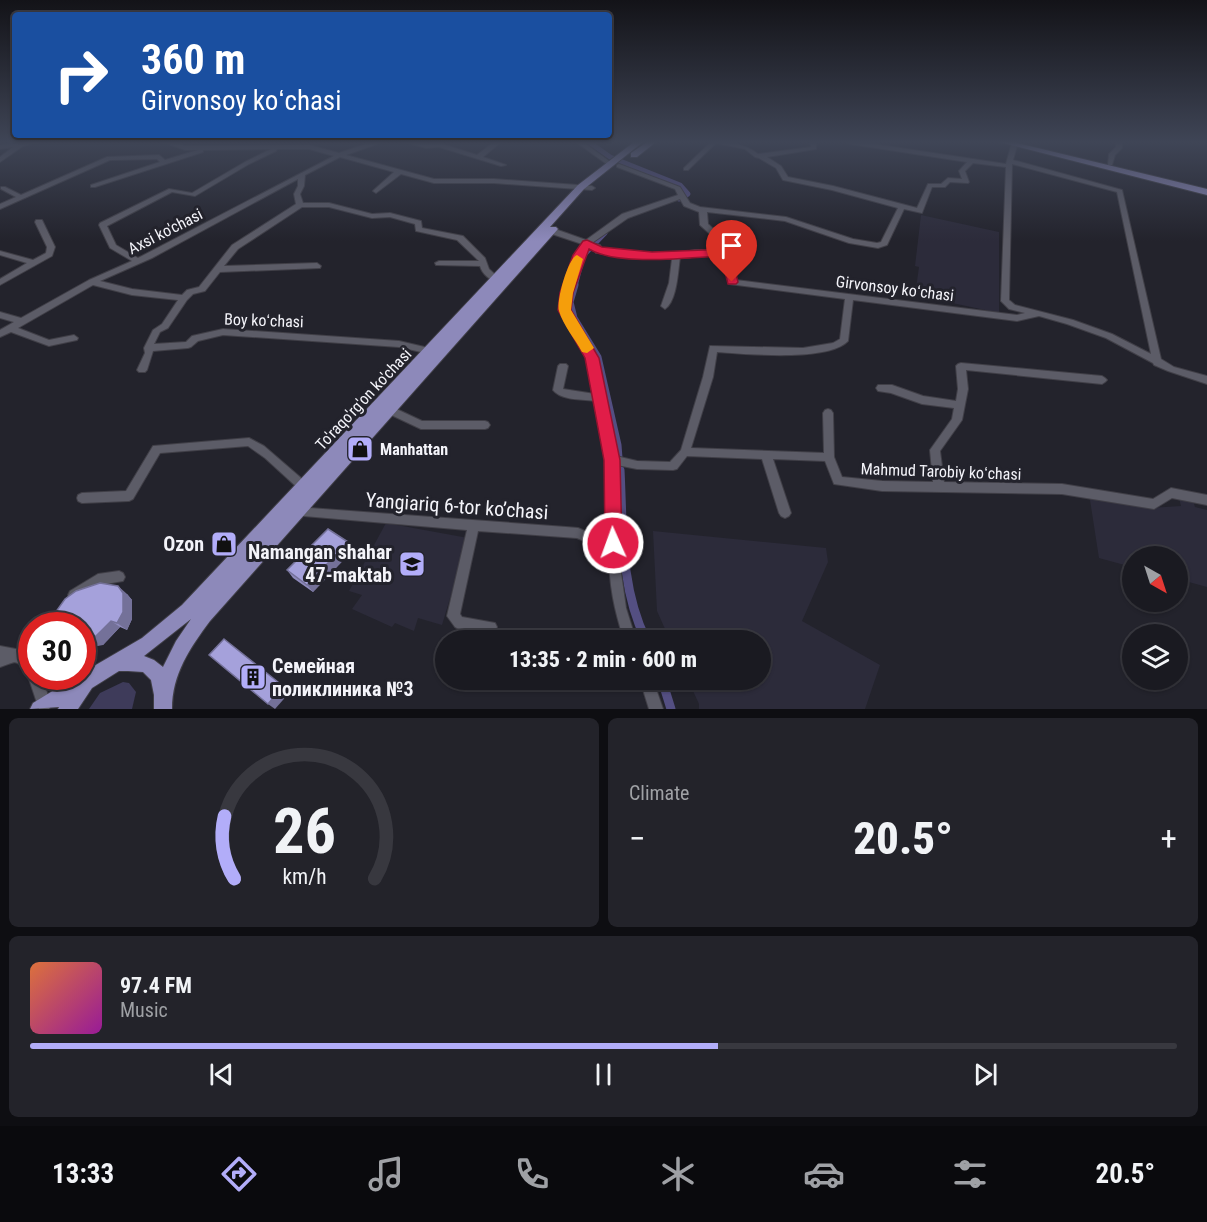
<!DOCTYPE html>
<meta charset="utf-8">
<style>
:root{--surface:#1a1a21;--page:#23232a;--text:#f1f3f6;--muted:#9fa1a5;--line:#38383f;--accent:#b2adf9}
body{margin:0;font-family:"Roboto Condensed",sans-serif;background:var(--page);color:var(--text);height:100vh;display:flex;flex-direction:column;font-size:22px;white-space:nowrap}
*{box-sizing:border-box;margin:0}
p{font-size:20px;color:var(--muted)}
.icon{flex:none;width:33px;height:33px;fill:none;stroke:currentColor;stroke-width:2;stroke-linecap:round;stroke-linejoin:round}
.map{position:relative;height:709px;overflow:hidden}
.panel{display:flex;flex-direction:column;gap:9px;padding:9px;background:#0e0e12;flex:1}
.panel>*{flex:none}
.banner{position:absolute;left:12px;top:12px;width:600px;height:126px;border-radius:6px;box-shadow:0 2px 4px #0004,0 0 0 2px var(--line);background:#1a4fa0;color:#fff;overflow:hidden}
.needle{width:39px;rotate:141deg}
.fabs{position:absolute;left:1122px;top:546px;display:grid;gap:12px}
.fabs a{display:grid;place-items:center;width:66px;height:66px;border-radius:50%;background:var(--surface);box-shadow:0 2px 4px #0004,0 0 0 2px var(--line);font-size:30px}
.speed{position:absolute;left:18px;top:612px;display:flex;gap:12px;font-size:30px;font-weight:700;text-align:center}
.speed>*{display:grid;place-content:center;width:78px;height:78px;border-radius:50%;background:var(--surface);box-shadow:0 2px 4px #0004,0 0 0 2px var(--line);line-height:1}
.speed .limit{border:9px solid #d22;background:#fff;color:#111}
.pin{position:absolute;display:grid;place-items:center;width:51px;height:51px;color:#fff;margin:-62px -26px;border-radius:50% 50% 50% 0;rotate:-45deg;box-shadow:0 0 6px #0007}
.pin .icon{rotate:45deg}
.me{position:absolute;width:66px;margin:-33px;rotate:358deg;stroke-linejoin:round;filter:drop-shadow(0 0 4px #0008)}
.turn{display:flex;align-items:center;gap:21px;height:126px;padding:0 30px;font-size:27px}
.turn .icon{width:78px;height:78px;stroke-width:2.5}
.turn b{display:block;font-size:42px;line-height:51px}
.big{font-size:45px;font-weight:800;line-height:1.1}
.panel .widget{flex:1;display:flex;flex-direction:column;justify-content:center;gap:9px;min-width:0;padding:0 21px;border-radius:9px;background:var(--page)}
.panel .dial{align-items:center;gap:0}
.dial svg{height:156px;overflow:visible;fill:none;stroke:var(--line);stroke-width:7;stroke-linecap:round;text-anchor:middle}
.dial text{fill:var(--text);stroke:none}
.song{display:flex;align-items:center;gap:18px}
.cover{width:72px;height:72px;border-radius:9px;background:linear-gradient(135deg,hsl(20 70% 55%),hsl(300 70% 35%))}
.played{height:6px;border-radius:3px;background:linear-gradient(90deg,var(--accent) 60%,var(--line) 60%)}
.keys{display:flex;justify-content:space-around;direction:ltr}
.heat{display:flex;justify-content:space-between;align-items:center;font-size:33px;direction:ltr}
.panel .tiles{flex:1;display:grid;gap:9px;grid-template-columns:1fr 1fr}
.widget:last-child{grid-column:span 2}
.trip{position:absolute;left:435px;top:630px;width:336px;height:60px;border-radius:30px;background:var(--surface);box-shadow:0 2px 4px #0004,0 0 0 2px var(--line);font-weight:800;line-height:60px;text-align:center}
.tab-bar{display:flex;height:96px;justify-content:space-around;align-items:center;background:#0a0a0d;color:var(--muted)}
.tab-bar .icon{width:42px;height:42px}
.tab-bar .on{color:var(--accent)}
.tab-bar b{font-size:27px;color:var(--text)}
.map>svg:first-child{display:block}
</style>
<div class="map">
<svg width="1207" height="709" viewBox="0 0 1207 709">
<rect width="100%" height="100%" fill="#23232c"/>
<g fill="#2c2b3a">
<path d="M921,215L999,232V313L915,295L919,267L915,266Z"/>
<path d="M1087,495L1150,508L1181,506L1179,498L1193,501L1195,507L1207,510V587L1178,579V556H1132V567L1099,558L1090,500Z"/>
<path d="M386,523L468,538L442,625L418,618L414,631L395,623L392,627L352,609L362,595L349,591Z"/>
<path d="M653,531L826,548L828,562L802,621L880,665L865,709H699V704L688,680H760V640H670L657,611Z"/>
</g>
<path fill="#3e3b5a" d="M123,682L129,683L136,692L132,709H89L100,693Z"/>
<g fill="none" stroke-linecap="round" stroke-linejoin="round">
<g stroke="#544f82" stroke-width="5">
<path d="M589,142L610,157L680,185L688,194L679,199"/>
<path d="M575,286L583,256L605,233"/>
</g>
<path stroke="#544f82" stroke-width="7" d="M575,285L570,302L574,318L598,357L618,445L620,471"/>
<g stroke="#544f82" stroke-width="9">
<path d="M620,470C623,528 620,587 646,640"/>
<path d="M662,680L671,709"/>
</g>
<defs>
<g id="minor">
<path d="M23,142H38L23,146L0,162V157L13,147L0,149V145Z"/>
<path d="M163,142H172L185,146L309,145L339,153L372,142H381L380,143L346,155L434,179H494L592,186L595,188L592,190L494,183H434L401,174L376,193L373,191L374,190L394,172L340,157L305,175L304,186L300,194L303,203H329L372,214L390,213L421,221L422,228L463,236L485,258L489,269L500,279L499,281C491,282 482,274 480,266L436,265L435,263L439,261H479L457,240L416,231L415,224L390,217L372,218L329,207H302L238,249L224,266L317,263L321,266L320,268L220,272L205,291L193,294L187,300L168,328L160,332L154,344L186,342L192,336L223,329L399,341L433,349L434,351L433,353L430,354L399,347L223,335L198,341L191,347L188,348L153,351L147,370L145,372H139L137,370L145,353L144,348L153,330L162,324L178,300L132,295L93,285L18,328L49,340L74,335L78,338L77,340L49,346L11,332L0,337V330L14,322L0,318V312L21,318L89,280L132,261L110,248L99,225L100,223L169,189L192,193L245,162L271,149L203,150V152L95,187H91V185L160,162L157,159L110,160L0,209V204L16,197L1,189V187H5L21,195L107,157L159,155L165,160L198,150H185ZM277,149H309L334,156L138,258L116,245L107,226L172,192L195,196L249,164L276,151ZM298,179V186L294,194L296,204L232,245L199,287L187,290L182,295L132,289L100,281L152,258Z"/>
<path d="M405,142H416L426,144L439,143L477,155L494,142H501L483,157L506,165L501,166L439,147L426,148Z"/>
<path d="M576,142H583L613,164L608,165Z"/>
<path d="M711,142C728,142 744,143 758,154L811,147L810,142H816V149L767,157L781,166L788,177L833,186L917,208L928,184H941L948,178L962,179L959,171L967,162L850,144L847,142H861L1006,164L1012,142H1018L1013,160L1122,190L1161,359L1174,367L1207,376V384L1168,371L1154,365L1153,363L1106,338L1067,324L1039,316L1017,321L853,300L848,341C828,362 746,354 717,352L713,377L691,448L824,453L823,413L825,410L828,409L831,410L833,413L834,457L842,477L882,481L933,482L930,450L952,419L954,408L922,404L891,393L878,391L876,388L878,385H892L923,396L956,401L958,389L956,366L958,364L961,363L1102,376L1105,378L1107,380L1105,382L1102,384L966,370L968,389L962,420L940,451L944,482L1062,484L1153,499L1171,488L1207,495V505L1172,498L1154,509L1062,494L882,491L834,484L825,461L773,459L791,513L789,516L785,518L781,516L779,513L762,459L687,456L677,469L673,470L637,469L617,465L621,573L626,608L636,640H624C614,609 609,585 609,552L577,538L478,531L460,614L462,617L495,623L497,627L495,631L491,633L459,629L455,627L447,616L467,530L292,515L290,512L292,509L296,507L566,527L578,528L608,541L607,473L604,439L596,401C583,399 562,401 553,390L558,366L560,364H566L568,366L563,389L595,394L588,358L562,315L561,302L573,260L582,244L549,233V229H555L586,240L622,214L678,195L675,189L617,167V165L619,164L680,187L690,203L700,207L786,217L853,239L877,243L881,242L898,208L832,190L783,180L776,168L759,158L755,157L745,149L716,143L688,170H684V168ZM973,163L1006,167L1001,301L1009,309L1025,313L1017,315L736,280L728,242L708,224L707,212L785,221L849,243L878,248L887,245L904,209L922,213L932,187H945L950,182L968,183L969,182L965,171ZM1012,164L1117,192L1151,354L1112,334L1073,320L1015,305L1009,300ZM680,199L684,206L699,212L700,225L720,243L722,250H695L667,255L602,249L600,245L592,243L628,218ZM589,247L594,249L596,253H599L667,259H672L669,283L661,306L665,309C677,301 678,271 680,257L695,254H723L729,284L845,299L840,339L833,343L803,348L710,346L703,377L681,450L670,462L637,461L616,456L614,439L597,358L570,315L569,302L581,260Z"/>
<path d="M1116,142H1122V148L1115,155L1112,165H1108L1109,154L1116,147Z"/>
<path d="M36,220H42L43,222L55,247L52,256L0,285V279L27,263L0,255V251L33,260L46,253L47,247L35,222Z"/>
<path d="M390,406L422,421H485L488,422L490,425L488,428L485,429H421L387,413L385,410L387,407Z"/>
<path d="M249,438L264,446L308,484L309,487L308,490L304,492L300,490L265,458L248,446L160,453L133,499L129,501L82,503L78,501L77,498L78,495L82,493L126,491L153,446Z"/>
<path d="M119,571L123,573L125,577L123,581L100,585L74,601L70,599L68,595L70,591L98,574Z"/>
<path d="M32,640V676H42L51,706L49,709H39L28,676L30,672C13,661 21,659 0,667V646L21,650L28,642Z"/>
<path d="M640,680H653L663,709H649Z"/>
</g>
<g id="major">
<path d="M634,142H643L584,189L550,227H556L558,229L210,621C190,648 172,674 172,709H154V695L151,680L143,672L128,671H119L92,688L78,709H58L59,707L30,709L33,703L77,676H82V673L142,638L182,605L578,185ZM191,619L176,641L163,667L154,660L144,656Z"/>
<path d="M647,142H656L637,157H631V153Z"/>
<path d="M999,142H1013L1207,189V195Z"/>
</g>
</defs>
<use href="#minor" stroke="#403f47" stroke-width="2"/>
<use href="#major" stroke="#403f47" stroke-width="2"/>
<use href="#minor" fill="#5c5c67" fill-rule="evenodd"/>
<use href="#major" fill="#8d89ba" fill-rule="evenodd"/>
</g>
<g fill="#8e8abc">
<path d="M353,550L313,592L293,578L287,570Z"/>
<path d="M127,594L132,600V619L127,630L120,627L103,645L65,599Z"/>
</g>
<g fill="#747199">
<path d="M348,542L353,550L313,592L307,585Z"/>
<path d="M118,586L127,594L132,600V619L127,630L117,623Z"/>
<path d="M111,621L120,627L103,645L82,649V641Z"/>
<path d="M283,686L290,692L275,709L268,704Z"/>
</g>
<g fill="#a5a1db" stroke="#747199" stroke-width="1.5">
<path d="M328,529L348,542L307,585L287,570Z"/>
<path d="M100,583L118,586L123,593V612L117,623L111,621L93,639L82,641V626H48L50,620L65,599L76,591Z"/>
<path d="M224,639L283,686L268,704L209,655Z"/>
</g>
<linearGradient id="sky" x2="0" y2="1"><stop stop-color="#131318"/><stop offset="0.59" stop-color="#3f4556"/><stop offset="1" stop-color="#3f4556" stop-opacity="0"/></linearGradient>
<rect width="1207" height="241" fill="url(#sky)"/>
<path fill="#e11d48" stroke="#92132f" stroke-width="1.5" d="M587,240L602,247L652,252L730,249L738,282L736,284H728L721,256C687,258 617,266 589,249L573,293L571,310L599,358L620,460L622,543L619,549L613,551L607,549L605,543L604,460L585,358L558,310L560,293L573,255L583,241Z"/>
<path fill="#f59e0b" d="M577,255L583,259L573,293L571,310L594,348L587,353L582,352C575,339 563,325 559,311C556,301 568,258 577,255Z"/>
<defs>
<symbol id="shop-square" viewBox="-11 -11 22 22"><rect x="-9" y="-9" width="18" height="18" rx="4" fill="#b2adf9" stroke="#23232c"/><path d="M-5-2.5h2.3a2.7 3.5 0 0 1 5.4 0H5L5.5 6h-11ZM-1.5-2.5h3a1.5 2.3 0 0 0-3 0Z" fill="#111"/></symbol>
<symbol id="school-square" viewBox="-11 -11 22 22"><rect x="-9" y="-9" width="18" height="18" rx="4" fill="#b2adf9" stroke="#23232c"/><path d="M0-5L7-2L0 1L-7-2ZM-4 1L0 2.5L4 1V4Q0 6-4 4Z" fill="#111"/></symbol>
<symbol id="building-square" viewBox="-11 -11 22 22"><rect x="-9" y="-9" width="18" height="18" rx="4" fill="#b2adf9" stroke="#23232c"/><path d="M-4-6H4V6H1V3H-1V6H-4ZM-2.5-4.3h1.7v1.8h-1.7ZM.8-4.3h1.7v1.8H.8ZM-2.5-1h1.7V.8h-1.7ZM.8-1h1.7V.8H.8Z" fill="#111"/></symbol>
</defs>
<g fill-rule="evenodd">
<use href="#shop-square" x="345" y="434" width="30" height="30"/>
<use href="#shop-square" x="209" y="529" width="30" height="30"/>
<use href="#school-square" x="397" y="549" width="30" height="30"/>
<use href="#building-square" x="238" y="662" width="30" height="30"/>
</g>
<g text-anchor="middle" stroke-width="6" stroke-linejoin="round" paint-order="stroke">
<g font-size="16" fill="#f4f4fa" stroke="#23232c">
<text transform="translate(165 231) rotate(-27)" y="6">Axsi ko'chasi</text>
<text transform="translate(895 288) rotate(7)" y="6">Girvonsoy koʻchasi</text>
<text transform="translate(264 320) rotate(2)" y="6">Boy koʻchasi</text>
<text transform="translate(363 399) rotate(-47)" y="6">To'raqo'rg'on ko'chasi</text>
<text transform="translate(941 471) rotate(2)" y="6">Mahmud Tarobiy koʻchasi</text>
</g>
<g font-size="16" font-weight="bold" fill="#f4f4fa" stroke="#23232c" text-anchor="start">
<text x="380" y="455">Manhattan</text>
</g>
<g font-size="20" fill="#f4f4fa" stroke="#23232c">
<text transform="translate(457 506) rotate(4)" y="7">Yangiаriq 6-tor koʼchasi</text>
</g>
<g font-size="20" font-weight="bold" fill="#f4f4fa" stroke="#23232c" text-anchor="end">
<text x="204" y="551">Ozon</text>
<text x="392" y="559">Namangan shahar<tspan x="392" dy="23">47-maktab</tspan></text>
<text x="272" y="673" text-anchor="start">Семейная<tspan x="272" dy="23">поликлиника №3</tspan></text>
</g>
</g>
</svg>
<div class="fabs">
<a><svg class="needle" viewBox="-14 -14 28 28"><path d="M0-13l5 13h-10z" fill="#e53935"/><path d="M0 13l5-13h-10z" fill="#9fa1a5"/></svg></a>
<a><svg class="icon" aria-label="layers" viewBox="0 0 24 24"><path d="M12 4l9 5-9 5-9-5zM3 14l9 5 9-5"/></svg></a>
</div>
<div class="speed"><div class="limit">30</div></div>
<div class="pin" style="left:732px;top:282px;background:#d93025"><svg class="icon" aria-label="arrive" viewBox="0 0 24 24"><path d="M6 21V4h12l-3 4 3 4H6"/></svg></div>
<svg class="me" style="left:613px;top:543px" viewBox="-20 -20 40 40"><circle r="17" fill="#e11d48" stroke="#fff" stroke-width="3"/><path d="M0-11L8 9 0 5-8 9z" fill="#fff"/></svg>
<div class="trip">13:35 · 2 min · 600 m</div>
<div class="banner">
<div class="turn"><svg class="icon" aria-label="right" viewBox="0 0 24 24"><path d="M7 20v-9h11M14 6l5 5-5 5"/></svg><div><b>360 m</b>Girvonsoy koʻchasi</div></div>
</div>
</div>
<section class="panel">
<div class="tiles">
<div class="widget dial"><svg viewBox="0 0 100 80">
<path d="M14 69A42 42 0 1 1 86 69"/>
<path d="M14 69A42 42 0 0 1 9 37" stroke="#b2adf9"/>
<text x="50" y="56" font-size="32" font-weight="700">26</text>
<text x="50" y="72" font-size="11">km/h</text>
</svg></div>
<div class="widget"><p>Climate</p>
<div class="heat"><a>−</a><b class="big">20.5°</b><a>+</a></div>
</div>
<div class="widget">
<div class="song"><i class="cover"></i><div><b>97.4 FM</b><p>Music</p></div></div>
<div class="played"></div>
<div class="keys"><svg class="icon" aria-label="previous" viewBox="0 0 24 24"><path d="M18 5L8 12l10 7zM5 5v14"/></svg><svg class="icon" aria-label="pause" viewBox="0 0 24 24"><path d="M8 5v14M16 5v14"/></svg><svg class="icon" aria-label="next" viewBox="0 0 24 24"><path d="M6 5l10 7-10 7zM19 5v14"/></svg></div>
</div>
</div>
</section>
<nav class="tab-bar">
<b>13:33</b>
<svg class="icon on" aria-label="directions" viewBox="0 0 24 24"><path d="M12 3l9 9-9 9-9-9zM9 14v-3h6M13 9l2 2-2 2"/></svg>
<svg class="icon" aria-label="music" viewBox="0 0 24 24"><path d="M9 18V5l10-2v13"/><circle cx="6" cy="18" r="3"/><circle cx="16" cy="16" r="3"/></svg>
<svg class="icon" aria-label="phone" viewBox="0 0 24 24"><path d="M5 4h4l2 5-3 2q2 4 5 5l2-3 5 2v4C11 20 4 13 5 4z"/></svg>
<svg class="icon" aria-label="climate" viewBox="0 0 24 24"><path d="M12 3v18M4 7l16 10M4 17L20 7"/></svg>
<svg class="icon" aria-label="car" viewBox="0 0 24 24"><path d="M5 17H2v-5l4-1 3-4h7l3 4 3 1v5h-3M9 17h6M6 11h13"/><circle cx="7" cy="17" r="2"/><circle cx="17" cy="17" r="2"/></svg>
<svg class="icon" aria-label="filters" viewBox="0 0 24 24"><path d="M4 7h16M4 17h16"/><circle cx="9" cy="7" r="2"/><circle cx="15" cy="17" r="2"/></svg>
<b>20.5°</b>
</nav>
